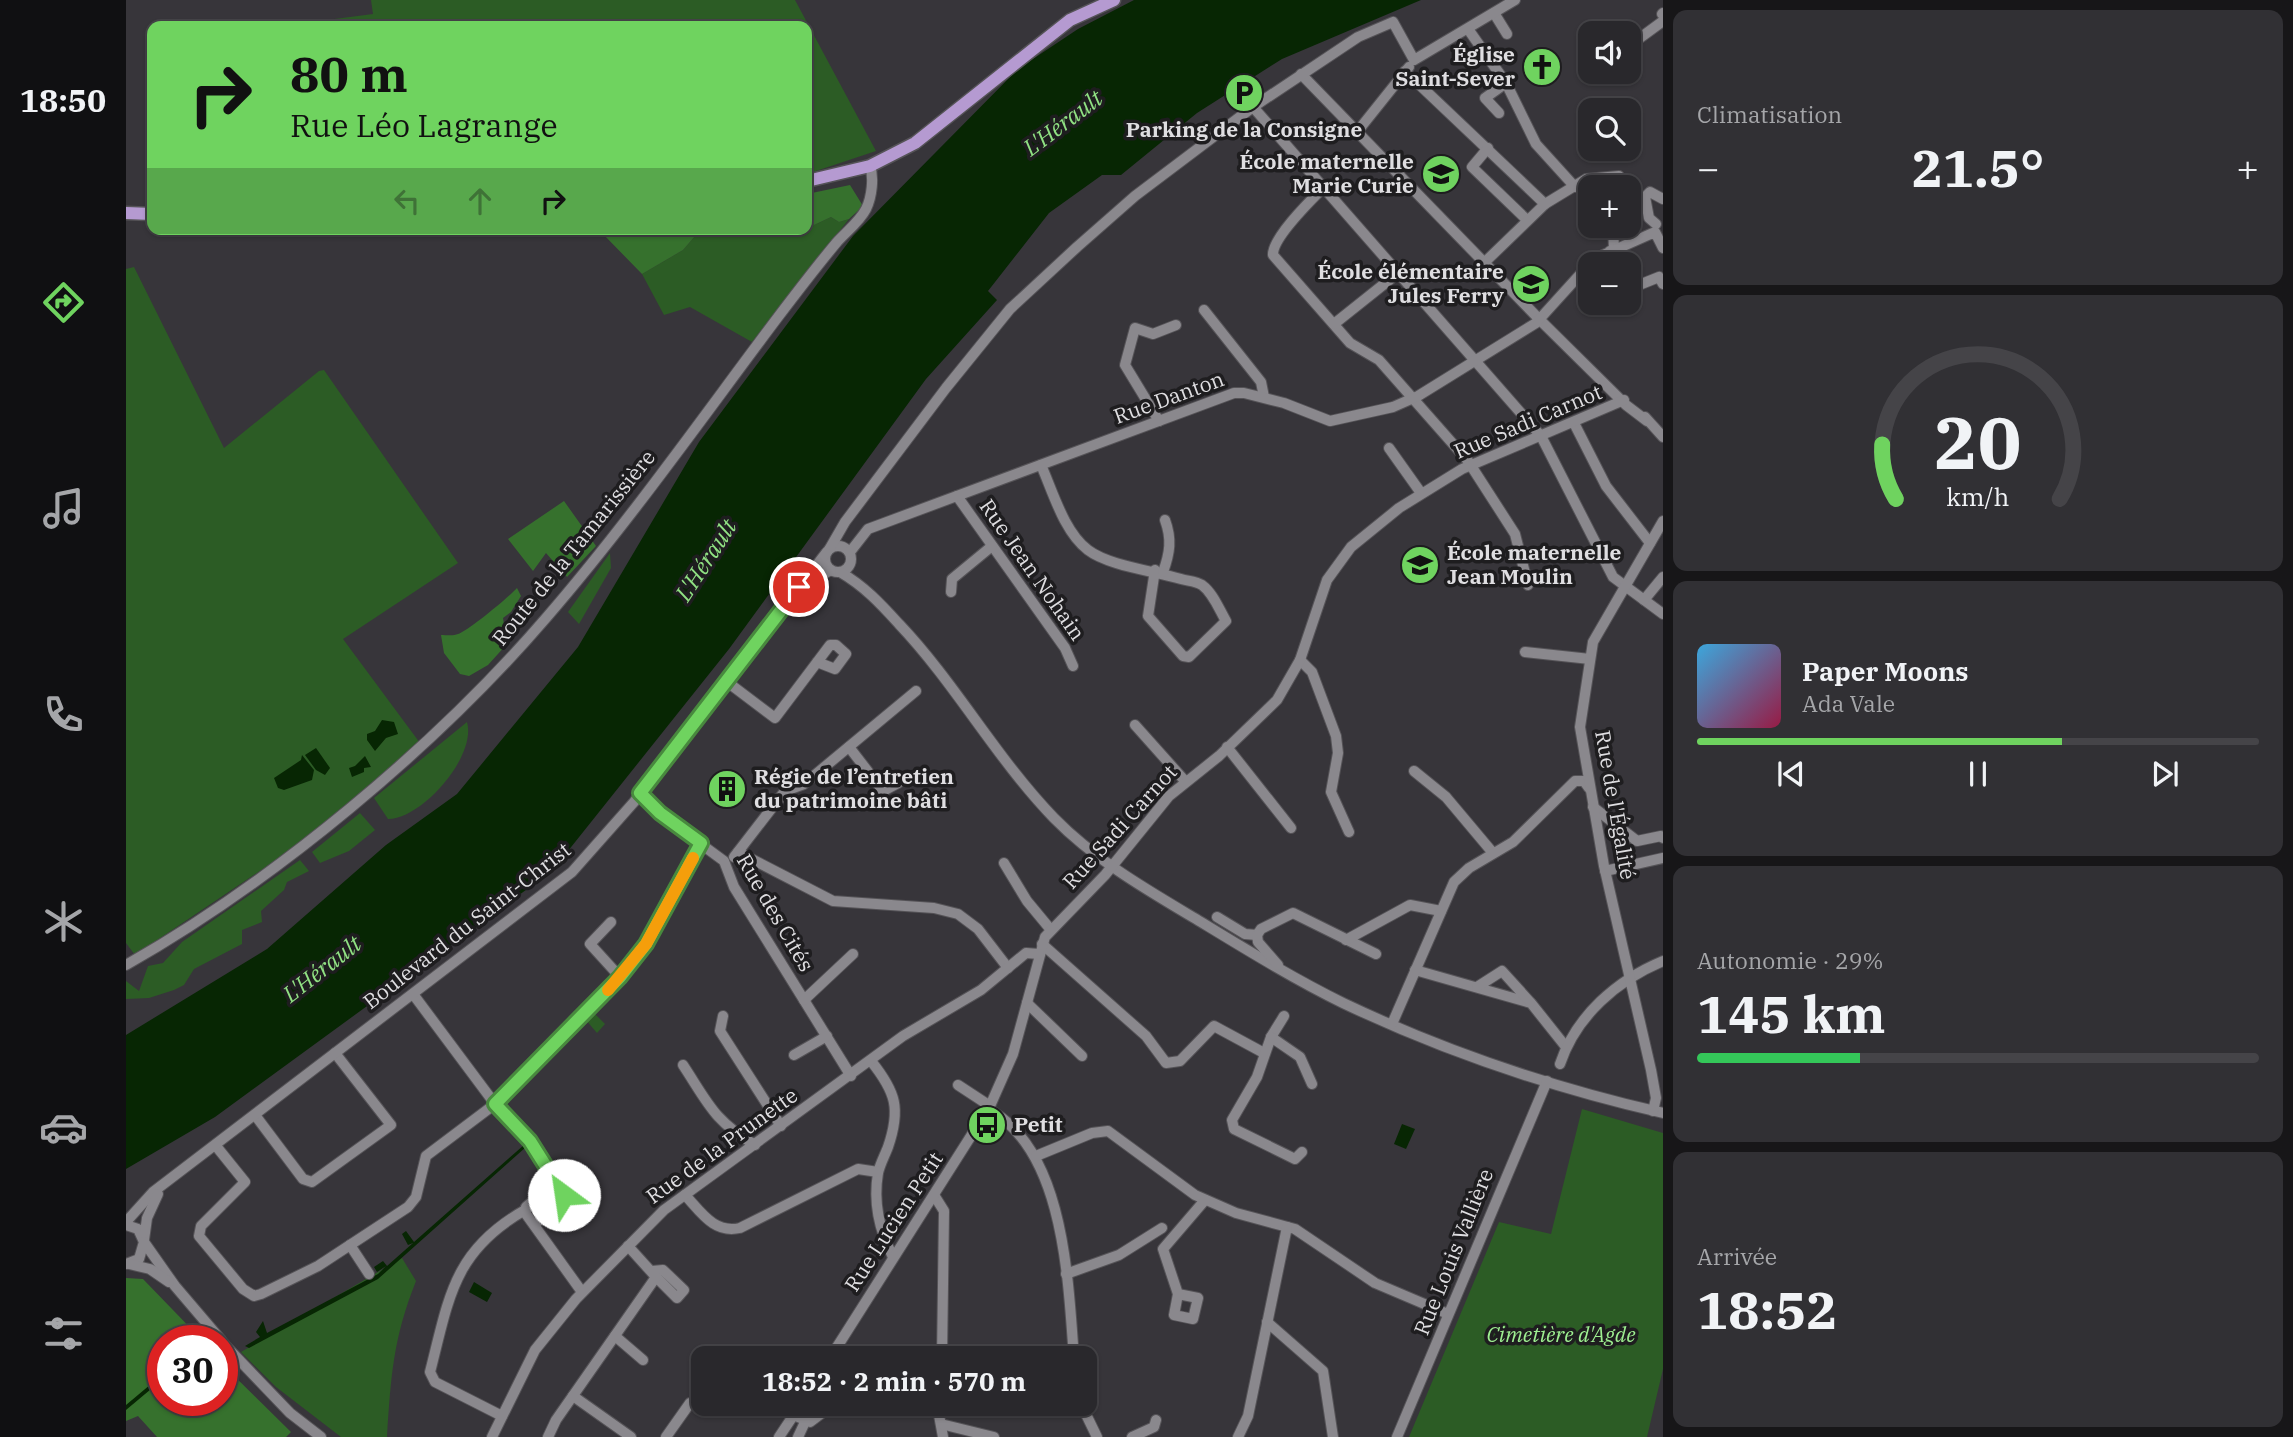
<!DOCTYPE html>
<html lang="fr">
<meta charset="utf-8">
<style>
:root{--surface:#29282c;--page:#313034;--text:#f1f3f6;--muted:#a5a6a9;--line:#454448;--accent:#6fd35f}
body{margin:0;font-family:"IBM Plex Serif",serif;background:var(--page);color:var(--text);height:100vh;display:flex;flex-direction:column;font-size:26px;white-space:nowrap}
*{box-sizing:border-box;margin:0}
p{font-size:23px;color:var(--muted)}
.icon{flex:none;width:38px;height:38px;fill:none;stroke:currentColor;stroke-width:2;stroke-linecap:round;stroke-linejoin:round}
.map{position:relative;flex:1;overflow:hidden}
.drawer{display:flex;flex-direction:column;gap:10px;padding:10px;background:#171618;width:630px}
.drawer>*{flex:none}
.banner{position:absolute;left:21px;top:21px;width:665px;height:214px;border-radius:14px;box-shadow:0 2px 5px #0004,0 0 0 2px var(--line);background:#6fd35f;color:#111;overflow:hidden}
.tools{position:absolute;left:1452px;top:21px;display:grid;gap:14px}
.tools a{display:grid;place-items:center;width:63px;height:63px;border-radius:14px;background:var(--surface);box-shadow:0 2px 5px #0004,0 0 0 2px var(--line);font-size:35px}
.speed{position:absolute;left:21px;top:1325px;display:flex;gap:14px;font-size:35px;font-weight:700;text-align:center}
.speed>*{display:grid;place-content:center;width:91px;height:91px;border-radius:50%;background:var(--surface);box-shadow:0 2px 5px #0004,0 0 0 2px var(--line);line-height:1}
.speed .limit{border:10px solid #d22;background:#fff;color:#111}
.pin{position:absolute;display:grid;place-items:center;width:60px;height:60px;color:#fff;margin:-30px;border:4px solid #fff;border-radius:50%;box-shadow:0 2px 7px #0007}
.me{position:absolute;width:77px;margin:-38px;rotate:329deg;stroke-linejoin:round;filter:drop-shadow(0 0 5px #0008)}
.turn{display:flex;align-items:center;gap:24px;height:147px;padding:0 28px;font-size:32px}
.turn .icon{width:91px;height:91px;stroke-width:2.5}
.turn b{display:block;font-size:49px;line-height:60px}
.lanes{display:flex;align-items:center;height:66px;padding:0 28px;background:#0003;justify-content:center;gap:35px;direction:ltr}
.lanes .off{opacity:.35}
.big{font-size:52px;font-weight:800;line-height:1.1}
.drawer .widget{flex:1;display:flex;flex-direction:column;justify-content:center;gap:10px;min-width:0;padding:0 24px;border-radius:14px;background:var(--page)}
.drawer .dial{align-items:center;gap:0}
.dial svg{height:182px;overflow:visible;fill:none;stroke:var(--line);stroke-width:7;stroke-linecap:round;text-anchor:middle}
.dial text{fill:var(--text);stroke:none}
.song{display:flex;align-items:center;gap:21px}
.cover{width:84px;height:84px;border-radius:10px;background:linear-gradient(135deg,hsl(200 70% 55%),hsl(340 70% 35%))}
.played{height:7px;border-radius:4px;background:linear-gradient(90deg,var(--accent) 65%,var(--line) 65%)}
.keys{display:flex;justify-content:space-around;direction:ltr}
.heat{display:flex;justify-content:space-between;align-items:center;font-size:38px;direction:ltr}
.charge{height:10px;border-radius:5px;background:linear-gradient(90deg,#34c759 29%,var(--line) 0)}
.trip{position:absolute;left:565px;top:1346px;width:406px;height:70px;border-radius:14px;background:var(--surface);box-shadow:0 2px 5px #0004,0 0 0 2px var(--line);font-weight:800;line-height:70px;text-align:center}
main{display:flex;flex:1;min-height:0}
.tabs{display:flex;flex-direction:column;width:126px;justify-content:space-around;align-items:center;background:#101012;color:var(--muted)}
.tabs .icon{width:49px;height:49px}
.tabs .current{color:var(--accent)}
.tabs b{font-size:32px;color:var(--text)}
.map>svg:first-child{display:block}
</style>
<main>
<nav class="tabs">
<b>18:50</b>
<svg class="icon current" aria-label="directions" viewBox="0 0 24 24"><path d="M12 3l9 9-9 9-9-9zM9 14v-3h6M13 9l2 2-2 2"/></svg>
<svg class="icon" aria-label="music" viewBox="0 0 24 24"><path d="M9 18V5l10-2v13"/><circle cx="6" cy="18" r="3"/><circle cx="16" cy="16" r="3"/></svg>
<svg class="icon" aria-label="phone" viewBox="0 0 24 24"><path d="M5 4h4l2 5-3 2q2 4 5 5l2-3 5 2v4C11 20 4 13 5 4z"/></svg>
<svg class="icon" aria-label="climate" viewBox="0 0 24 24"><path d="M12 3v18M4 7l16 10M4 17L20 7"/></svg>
<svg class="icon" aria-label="car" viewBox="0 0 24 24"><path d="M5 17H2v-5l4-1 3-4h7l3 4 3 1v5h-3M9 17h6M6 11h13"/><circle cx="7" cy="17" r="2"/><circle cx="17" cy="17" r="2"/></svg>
<svg class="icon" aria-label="filters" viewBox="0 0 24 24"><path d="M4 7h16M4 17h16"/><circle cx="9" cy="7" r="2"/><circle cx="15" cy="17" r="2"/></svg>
</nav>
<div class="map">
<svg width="1537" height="1437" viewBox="0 0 1537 1437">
<rect width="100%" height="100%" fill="#37353a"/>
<g fill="#2c5c25">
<path d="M245,0H669L750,151L681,174V26H176L178,23L247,14Z"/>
<path d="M681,209L688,225L705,217L713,222L723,219L626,342L564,307L538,315L516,274L557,250L575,229H681Z"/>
<path d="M8,267L98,448L193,371L198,370L332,563L217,639L294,743L171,846L9,955L0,943V269Z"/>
<path d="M484,553L485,568L453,624L442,612Z"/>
<path d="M341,722C351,756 296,819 262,819L248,798Z"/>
<path d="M234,813L249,830L223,851L194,863L186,852Z"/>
<path d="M174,860L183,871L161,882L158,890L135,911L136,922L116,930V944L68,969L58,985L48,990L23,998L0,999V981L13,991L22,966L37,963L56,942Z"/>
<path d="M467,1012L479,1024L471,1033L459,1019Z"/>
<path d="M1456,1109L1537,1133V1369L1521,1437H1283L1373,1222L1425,1234Z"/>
<path d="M276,1258L290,1281C267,1339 265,1376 261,1437H215L150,1387L115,1352Z"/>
</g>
<g fill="#36712d">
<path d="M724,185L737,206L723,219L713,222L705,217L688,225L681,209V194Z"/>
<path d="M454,229H575L557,250L516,274L477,234Z"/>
<path d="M438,501L470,546L441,577L420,553L407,571L382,539Z"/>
<path d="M391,588L395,596L385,612L377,618L381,644L362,665L343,676L334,674L318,653L315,635C320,635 328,636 332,634C341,632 384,596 391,588Z"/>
<path d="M0,1278L17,1279L76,1340H37V1400H96V1364L165,1432L160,1437H31L12,1416L0,1421Z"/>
</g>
<g fill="#072603">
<path d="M1008,0H1295L1156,59L1071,113L995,175H976L923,213L862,291L871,300L800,379L603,649L426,871L89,1117L0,1169V1035L141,949L260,845L331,794L452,647L573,442L727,236L892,69L952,29Z"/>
<path d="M256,720L268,722L272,734L260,738L249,751L241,740V734L249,731Z"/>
<path d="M190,748L204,768L199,775L190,770L179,755Z"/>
<path d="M176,755L188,770L186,780L158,790L152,788L148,778L175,760Z"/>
<path d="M239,756L245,767L238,768V772L226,777L223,768L229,766Z"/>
<path d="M1276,1124L1289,1129L1280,1149L1268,1144Z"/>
<path d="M398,1145L400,1147L252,1279L123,1348L119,1346L134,1337L130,1332L137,1321L141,1333L252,1274L260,1266L251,1272L248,1267L257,1261L261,1266L287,1243L282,1245L276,1234L280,1231L288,1242Z"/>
<path d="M348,1282L366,1293L361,1302L343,1292Z"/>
<path d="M37,1374V1379L0,1410V1405Z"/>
</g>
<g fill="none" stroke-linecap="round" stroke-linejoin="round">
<defs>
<g id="minor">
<path d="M1368,13L1381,34"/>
<path d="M1536,14L1537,13"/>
<path d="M1342,29L1380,83L1410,144L1449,187"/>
<path d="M1503,46L1537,21"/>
<path d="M1464,68H1465"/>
<path d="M1279,71L1419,204"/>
<path d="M1175,74L1414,320L1500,405L1521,421"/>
<path d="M1127,107L1415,436L1487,577L1537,614"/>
<path d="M1373,113L1359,98L1380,83"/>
<path d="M1231,132L1283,67"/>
<path d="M1362,148L1346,167L1401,220"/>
<path d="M1198,187C1185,200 1146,238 1147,255L1224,343L1253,360L1342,461L1389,534L1402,585"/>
<path d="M1530,224L1523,218L1519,197L1524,192L1537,199"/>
<path d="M1487,226L1488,249"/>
<path d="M1484,251L1489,264"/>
<path d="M1359,262L1419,204L1460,179L1493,176L1491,187"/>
<path d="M1503,289L1533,277L1537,284"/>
<path d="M1078,310L1135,382L1138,397"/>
<path d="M1208,324L1272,273"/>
<path d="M1519,417L1537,437"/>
<path d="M1033,421L999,365L1009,328L1027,334L1050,325"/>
<path d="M1448,423L1480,486L1524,543"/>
<path d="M1263,448L1295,493"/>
<path d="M915,465C927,492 938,532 962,550C983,566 1029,571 1055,579C1062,581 1070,581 1076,585C1087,593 1093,609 1100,621L1063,657L1057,656L1022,616L1029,570"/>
<path d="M831,496L939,648L947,666"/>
<circle cx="712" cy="559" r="13"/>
<path d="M704,548L719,522L820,388L884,309L951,247L1009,196L1127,107L1232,37L1267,22L1288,60L1389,0"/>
<path d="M724,552L742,529L1108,393H1118L1158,403L1204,421L1267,407L1292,396L1410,323L1468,259L1529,232L1537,248"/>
<path d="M714,572C738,586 754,603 773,624C830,684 870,758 928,818C970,861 1023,891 1075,922C1121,950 1168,979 1217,1003C1318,1051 1428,1088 1537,1113"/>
<path d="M1037,572C1044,553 1046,539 1039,520"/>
<path d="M679,584L705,570"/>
<path d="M825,592L826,579L866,546"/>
<path d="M1518,600L1537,577"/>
<path d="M1399,652L1464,659"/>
<path d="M1174,660L1186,672L1210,736L1212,753L1205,792L1223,832"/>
<path d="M600,681L649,718L704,645H710L720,654L709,669L691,662"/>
<path d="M1009,725L1059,781"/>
<path d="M723,747L757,791L772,783"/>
<path d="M1101,747L1165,828"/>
<path d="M1288,771L1320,797L1367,853"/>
<path d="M514,793L545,822L598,861L608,887L725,1076"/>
<path d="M1467,807L1511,841L1535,836L1537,838"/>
<path d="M612,852L707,901L808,908L832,914L852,929L882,968"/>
<path d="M608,857L659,791L678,784L790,691"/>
<path d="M878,863L901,901L925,930"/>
<path d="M1479,871L1537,858"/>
<path d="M1091,917L1119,934L1131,935L1135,929L1167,913L1250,954"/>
<path d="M485,922L464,944L494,977"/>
<path d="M1131,935L1132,942L1152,965"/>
<path d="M1220,940L1284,905L1315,911"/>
<path d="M916,944L1020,1036L1040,1063L1054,1061L1088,1026L1138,1053"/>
<path d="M0,965C148,881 309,747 420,618C503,522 576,418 652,317C671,292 690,267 711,242C720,232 734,221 740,209C746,197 748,177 744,166"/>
<path d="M1289,970L1405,1003L1440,1047"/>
<path d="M1351,987L1376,971L1404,1002"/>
<path d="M287,994L369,1104L404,1141L429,1183"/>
<path d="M678,1000L727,954"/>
<path d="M901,1003L956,1056"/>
<path d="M597,1016L594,1031L655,1126"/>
<path d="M1158,1016L1145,1037L1131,1077L1106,1120L1108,1129L1169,1159L1176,1152"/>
<path d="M1266,1024L1328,882L1343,868L1387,842L1449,781H1458L1463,788"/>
<path d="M1145,1037L1174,1057L1186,1084"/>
<path d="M668,1055L701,1036"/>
<path d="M745,1061C770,1092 775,1109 762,1147C759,1155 754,1164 752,1173C747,1203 753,1230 767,1257"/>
<path d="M1434,1064C1450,1016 1491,980 1537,961"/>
<path d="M557,1065C582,1103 588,1121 629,1145"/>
<path d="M832,1085L864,1106"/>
<path d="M862,1109C939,1150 942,1281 948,1358"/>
<path d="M1527,1111L1530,1098L1525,1070L1478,866L1454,727L1467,642L1537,521"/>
<path d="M129,1115L177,1179L186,1182L265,1125L209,1053"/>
<path d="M90,1146L119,1182L75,1226L73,1236L117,1289L128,1296L135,1294L192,1266L282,1207L290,1197L300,1156L369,1104L494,977L520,944L574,843"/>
<path d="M910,1156L966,1133L982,1131L1069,1195L1110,1213L1169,1229L1249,1283L1322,1314"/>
<path d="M559,1195C575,1212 588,1234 614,1228L732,1169L752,1172"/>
<path d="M808,1195L818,1211L816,1358"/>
<path d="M0,1222L27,1192L446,872L508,802L700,553"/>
<path d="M409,1224L437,1199L432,1185L426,1184L400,1207V1214L456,1292"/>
<path d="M0,1225L12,1229L18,1242L13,1259L0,1264"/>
<path d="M18,1240L21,1218L32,1194"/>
<path d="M18,1242L49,1286L95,1340"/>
<path d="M224,1245L243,1274"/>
<path d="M3,1264L24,1269L43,1282"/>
<path d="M526,1271L537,1270L558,1290L551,1298L530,1277"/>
<path d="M940,1274L993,1255L1036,1228"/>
<path d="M1052,1294L1072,1298L1067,1319L1048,1315L1052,1294L1037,1249L1079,1200"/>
<path d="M1141,1322L1197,1371L1207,1437"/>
<path d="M489,1336L517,1360"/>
<path d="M96,1342L164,1413L195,1437"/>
<path d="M622,1357L624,1358"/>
<path d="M704,1358L864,1106L887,1054L919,937L979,875L1043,796L1093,756L1151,700L1174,660L1201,580L1225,547L1273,508L1336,469L1498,400"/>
<path d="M447,1396L505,1437"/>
<path d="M811,1404L817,1437"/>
<path d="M955,1404L971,1437"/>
<path d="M667,1415L684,1422L708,1404"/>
<path d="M376,1416L309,1382L304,1372C323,1298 327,1251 399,1210"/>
<path d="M815,1424L868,1437"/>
<path d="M366,1437L409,1350L450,1299L538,1210L777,1036L855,990L900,953L913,954"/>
<path d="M422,1437L430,1420L530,1277L502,1246"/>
<path d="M540,1437L564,1403"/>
<path d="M653,1437L675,1404"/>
<path d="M672,1437L679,1422"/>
<path d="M1006,1437L1028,1427L1030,1420"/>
<path d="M1112,1437L1122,1416L1161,1227"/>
<path d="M1271,1437L1421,1081"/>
</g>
<g id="major">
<path d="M681,181L744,166L789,143L944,20L988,0"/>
<path d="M0,213L26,214"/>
</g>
</defs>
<use href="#minor" stroke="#555357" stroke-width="12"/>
<use href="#major" stroke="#555357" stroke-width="15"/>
<use href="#minor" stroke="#8a888d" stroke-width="10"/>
<use href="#major" stroke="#b59ad1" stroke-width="12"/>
</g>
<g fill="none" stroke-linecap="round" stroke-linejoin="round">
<defs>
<path id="route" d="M438,1195L404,1141L369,1104L494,977L520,944L575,843L534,813L514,793L673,587"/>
</defs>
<use href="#route" stroke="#48893e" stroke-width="18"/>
<use href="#route" stroke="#6fd35f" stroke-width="12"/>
<path stroke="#f59e0b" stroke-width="12" d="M482,990L520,944L567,858"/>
</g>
<defs>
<symbol id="church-disc" viewBox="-11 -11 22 22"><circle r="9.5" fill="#6fd35f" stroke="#1e1d1f"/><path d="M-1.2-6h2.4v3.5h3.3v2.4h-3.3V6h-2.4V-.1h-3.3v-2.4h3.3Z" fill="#111"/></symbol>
<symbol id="parking-disc" viewBox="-11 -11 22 22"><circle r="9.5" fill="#6fd35f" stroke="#1e1d1f"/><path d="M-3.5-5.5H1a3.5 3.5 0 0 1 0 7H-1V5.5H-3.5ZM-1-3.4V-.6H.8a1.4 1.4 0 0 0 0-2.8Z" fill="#111"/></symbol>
<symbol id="school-disc" viewBox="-11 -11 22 22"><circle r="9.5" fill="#6fd35f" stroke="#1e1d1f"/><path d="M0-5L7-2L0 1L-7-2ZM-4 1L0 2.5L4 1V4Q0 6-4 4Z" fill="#111"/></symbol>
<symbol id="building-disc" viewBox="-11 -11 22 22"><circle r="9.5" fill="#6fd35f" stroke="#1e1d1f"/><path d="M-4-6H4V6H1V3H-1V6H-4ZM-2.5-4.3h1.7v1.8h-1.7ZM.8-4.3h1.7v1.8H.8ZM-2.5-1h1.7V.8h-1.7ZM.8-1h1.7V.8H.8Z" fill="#111"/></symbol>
<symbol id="bus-disc" viewBox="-11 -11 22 22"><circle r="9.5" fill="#6fd35f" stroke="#1e1d1f"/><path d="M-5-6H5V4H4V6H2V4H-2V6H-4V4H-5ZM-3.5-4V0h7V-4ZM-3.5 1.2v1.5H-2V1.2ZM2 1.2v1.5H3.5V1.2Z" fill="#111"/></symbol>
</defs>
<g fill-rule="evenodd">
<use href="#church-disc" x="1394" y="45" width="44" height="44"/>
<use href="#parking-disc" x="1096" y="71" width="44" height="44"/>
<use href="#school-disc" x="1293" y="152" width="44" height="44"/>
<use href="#school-disc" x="1383" y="262" width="44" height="44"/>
<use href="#school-disc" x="1272" y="543" width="44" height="44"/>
<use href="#building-disc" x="579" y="767" width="44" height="44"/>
<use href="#bus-disc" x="839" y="1103" width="44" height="44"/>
</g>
<g text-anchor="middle" stroke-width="7" stroke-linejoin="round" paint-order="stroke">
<g font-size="21" font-weight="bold" fill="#dfdee1" stroke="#1e1d1f" text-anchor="end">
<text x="1389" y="62">Église<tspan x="1389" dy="24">Saint-Sever</tspan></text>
<text x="1118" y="137" text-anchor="middle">Parking de la Consigne</text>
<text x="1288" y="169">École maternelle<tspan x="1288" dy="24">Marie Curie</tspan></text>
<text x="1378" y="279">École élémentaire<tspan x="1378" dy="24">Jules Ferry</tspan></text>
<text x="1321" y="560" text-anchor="start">École maternelle<tspan x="1321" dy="24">Jean Moulin</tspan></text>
<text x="628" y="784" text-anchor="start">Régie de l’entretien<tspan x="628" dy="24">du patrimoine bâti</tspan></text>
<text x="888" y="1132" text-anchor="start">Petit</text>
</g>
<g font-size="21" fill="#dfdee1" stroke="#1e1d1f">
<text transform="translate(1043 398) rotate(-20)" y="7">Rue Danton</text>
<text transform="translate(1402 422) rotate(-23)" y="7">Rue Sadi Carnot</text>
<text transform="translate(448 548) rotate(-51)" y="7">Route de la Tamarissière</text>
<text transform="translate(906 570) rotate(55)" y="7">Rue Jean Nohain</text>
<text transform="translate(1489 805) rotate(80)" y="7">Rue de l'Égalité</text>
<text transform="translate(994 827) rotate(-48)" y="7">Rue Sadi Carnot</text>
<text transform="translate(649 913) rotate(60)" y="7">Rue des Cités</text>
<text transform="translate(341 926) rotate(-38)" y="7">Boulevard du Saint-Christ</text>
<text transform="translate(596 1146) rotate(-36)" y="7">Rue de la Prunette</text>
<text transform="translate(768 1222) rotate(-57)" y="7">Rue Lucien Petit</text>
<text transform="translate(1328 1252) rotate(-68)" y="7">Rue Louis Vallière</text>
</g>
<g font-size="21" font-style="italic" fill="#9eef91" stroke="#1e1d1f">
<text x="1435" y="1342">Cimetière d'Agde</text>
</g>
<g font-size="23" font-style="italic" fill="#90e183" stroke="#1e1d1f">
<text transform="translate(937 123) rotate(-37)" y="8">L'Hérault</text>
<text transform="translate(580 560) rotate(-57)" y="8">L'Hérault</text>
<text transform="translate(196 969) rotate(-38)" y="8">L'Hérault</text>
</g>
</g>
</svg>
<div class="tools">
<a><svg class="icon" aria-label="sound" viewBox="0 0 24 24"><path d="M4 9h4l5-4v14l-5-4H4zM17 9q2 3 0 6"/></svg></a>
<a><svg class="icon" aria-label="search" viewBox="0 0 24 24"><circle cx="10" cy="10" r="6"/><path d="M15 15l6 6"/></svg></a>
<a>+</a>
<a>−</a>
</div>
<div class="speed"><div class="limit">30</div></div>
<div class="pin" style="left:673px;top:587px;background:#d93025"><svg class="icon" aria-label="arrive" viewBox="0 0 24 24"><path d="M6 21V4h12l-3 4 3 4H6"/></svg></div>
<svg class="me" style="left:438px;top:1195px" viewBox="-20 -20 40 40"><circle r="19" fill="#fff"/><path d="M0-13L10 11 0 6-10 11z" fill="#6fd35f"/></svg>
<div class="trip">18:52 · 2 min · 570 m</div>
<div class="banner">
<div class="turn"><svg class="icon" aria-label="right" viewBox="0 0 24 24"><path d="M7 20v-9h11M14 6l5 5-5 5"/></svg><div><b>80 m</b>Rue Léo Lagrange</div></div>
<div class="lanes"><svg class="icon off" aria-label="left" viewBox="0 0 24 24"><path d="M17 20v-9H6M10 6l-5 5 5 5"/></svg><svg class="icon off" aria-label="ahead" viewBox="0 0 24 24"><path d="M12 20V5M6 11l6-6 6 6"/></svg><svg class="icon" aria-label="right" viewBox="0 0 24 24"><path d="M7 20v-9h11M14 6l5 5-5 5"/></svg></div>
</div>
</div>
<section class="drawer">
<div class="widget"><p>Climatisation</p>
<div class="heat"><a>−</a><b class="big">21.5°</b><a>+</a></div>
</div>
<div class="widget dial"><svg viewBox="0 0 100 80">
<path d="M14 69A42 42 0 1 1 86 69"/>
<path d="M14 69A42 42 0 0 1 8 45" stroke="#6fd35f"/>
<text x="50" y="56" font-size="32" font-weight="700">20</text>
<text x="50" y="72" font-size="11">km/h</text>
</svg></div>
<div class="widget">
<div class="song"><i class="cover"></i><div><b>Paper Moons</b><p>Ada Vale</p></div></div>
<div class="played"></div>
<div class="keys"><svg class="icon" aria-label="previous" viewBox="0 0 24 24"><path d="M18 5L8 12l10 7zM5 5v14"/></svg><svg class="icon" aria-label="pause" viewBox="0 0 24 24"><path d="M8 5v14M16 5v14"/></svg><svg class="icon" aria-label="next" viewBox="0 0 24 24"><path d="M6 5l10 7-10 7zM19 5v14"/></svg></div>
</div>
<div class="widget"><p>Autonomie · 29%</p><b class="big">145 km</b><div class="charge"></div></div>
<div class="widget"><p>Arrivée</p><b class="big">18:52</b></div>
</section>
</main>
